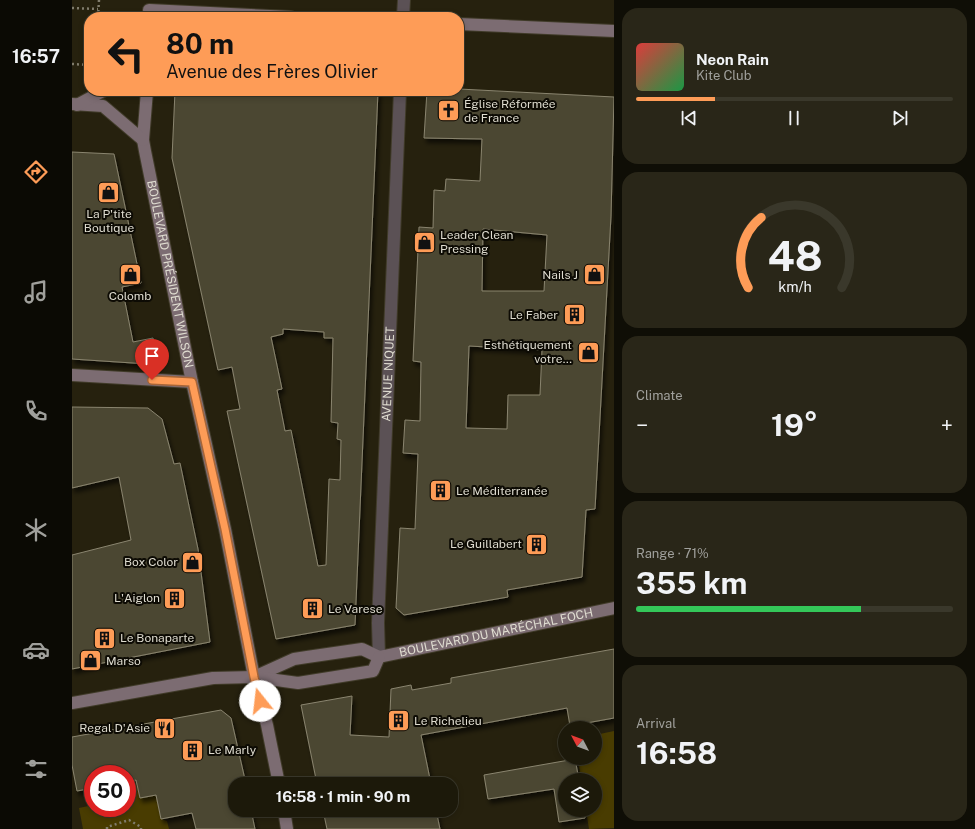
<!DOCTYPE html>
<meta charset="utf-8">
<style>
:root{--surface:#1c190a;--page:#292618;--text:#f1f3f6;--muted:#a0a09c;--line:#3a382b;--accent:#fe9c57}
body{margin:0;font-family:"Public Sans",sans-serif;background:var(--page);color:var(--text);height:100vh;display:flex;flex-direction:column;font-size:15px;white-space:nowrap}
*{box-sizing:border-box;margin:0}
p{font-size:13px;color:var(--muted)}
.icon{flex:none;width:22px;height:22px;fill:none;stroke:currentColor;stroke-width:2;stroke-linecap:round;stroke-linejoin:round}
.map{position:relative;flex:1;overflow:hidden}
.side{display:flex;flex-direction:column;gap:8px;padding:8px;background:#0f0e06;width:361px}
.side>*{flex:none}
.guide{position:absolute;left:12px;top:12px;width:380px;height:84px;border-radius:16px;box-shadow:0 2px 6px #0003,0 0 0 1px var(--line);background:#fe9c57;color:#111;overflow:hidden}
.needle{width:26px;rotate:311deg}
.controls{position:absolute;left:486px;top:721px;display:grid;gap:8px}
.controls a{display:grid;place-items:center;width:44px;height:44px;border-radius:50%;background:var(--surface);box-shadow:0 2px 6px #0003,0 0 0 1px var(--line);font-size:20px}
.speed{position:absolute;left:12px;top:765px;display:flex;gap:8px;font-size:20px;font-weight:700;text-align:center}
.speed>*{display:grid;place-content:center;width:52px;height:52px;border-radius:50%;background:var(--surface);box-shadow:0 2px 6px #0003,0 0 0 1px var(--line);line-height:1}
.speed .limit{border:6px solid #d22;background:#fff;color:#111}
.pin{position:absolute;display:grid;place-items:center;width:34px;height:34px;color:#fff;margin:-41px -17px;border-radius:50% 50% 50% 0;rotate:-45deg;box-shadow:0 0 4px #0007}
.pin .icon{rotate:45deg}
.me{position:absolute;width:44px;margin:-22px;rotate:344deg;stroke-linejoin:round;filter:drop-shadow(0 0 3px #0008)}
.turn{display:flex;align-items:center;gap:14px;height:84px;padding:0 16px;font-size:18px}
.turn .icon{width:52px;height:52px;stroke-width:2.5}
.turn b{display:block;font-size:28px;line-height:34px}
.big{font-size:30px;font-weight:700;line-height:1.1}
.side .tile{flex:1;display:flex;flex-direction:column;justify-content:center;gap:6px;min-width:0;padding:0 14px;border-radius:16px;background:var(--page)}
.side .dial{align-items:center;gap:0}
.dial svg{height:104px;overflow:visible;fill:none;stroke:var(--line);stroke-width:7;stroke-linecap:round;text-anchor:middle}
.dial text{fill:var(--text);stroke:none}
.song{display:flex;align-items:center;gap:12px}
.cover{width:48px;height:48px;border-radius:6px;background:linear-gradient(135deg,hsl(0 70% 55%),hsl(140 70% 35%))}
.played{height:4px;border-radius:2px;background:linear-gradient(90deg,var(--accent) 25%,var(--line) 25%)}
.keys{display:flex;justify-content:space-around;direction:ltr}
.heat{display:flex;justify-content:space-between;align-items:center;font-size:22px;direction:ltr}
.charge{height:6px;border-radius:3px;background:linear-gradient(90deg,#34c759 71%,var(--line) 0)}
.trip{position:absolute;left:156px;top:777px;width:230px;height:40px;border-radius:16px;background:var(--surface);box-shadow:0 2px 6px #0003,0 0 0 1px var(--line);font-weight:700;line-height:40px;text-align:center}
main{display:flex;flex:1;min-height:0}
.menu{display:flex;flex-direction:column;width:72px;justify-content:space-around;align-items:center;background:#0b0a04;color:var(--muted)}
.menu .icon{width:28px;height:28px}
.menu .current{color:var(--accent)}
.menu b{font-size:18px;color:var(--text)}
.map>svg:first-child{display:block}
</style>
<main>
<nav class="menu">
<b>16:57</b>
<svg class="icon current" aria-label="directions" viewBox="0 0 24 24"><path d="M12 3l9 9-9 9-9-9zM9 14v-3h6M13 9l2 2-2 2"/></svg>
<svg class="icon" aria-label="music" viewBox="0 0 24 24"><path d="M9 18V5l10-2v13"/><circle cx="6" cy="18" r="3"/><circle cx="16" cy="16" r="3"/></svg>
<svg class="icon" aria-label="phone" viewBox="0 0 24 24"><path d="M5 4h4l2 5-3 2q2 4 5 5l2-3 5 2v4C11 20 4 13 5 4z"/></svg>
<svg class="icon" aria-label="climate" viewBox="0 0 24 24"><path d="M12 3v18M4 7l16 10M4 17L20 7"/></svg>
<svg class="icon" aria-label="car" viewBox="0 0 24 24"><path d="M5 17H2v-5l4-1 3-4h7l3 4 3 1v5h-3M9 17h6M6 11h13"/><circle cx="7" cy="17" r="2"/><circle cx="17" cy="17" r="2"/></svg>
<svg class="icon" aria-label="filters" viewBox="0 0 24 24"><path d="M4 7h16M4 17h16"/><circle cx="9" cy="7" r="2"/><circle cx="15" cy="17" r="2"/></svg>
</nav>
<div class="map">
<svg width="542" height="829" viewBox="0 0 542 829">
<defs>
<filter id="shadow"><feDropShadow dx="2.5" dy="4.5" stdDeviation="2" flood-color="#0009"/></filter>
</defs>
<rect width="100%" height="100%" fill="#26210e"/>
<g fill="#493c01">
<path d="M542,731V828L517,829L514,810H523V780H509L506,758H523V735Z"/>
<path d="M64,780L68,798L84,795L89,819L95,821L97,829H11L7,808L21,805V808H55V782Z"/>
</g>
<g fill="#4c4733" stroke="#8a856f" fill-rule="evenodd" filter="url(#shadow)">
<path d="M387,89L542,97L539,216L523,509L514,510L510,577L435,590L436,597L332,615L324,608L328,528L343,529L346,454L331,453L333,420L348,421L349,362L341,361L347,227L361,228L362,190L373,191L374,179L408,181L410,139L352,138L355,91H387ZM411,229L475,235L472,291H410ZM397,346L470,350L468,395H436L435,429L394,428Z"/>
<path d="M103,91H306L283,625L204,639L155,411L168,409L160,367L146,370L100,158ZM211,329L252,332V338H261L259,422L266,423L265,439L269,440L268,480L257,479L254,565L246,566L219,430L213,431L205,390L210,389L199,337L211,334Z"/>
<path d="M0,152L42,154L69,283L50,287L61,342L81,338L85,355L76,364L0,359Z"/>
<path d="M0,407L76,408L90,419L102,464L108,463L126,549L138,642L0,669V555L59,540L47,477L0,488Z"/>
<path d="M542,649V718L498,726L495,708L349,735L359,784H245L229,705L280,696L278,735L317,737L319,689L339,685L340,690L379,683V678Z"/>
<path d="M149,710L159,718L174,784H163V810H179L183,829H124L120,813L89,819L84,795L68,798L64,780L55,782V774H21V788L5,791L0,765V737Z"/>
<path d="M503,759L507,780H493V810H512L513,818L487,822L482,789L416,799L412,775Z"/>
<path d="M251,810H364L368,829H255Z"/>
</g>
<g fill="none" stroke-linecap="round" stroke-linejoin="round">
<defs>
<g id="street">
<path d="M331,17L332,0"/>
<path id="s1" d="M307,657L306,623L328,91"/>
</g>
<g id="secondary">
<path d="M77,10L219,17"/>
<path d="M387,24L542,31"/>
<path id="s2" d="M75,91L71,140L73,151L120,382L153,529L182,677L195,725L207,784"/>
<path d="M0,104L31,106L71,140"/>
<path d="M5,105L31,91"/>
<path d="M0,375L120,382"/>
<path id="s3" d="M182,677L222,659L235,657L290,649L307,657L542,608"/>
<path d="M0,703L141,678L182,677L226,683L301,671L307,657"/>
<path d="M212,810L215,829"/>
</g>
</defs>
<use href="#street" stroke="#403b29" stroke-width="14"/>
<use href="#secondary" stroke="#403b29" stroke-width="14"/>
<g stroke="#817d6d" stroke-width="2.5" stroke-dasharray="2 3" stroke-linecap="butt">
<path d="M0,8L26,9"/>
<path d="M26,17L27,0"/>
<path d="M0,64L17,65"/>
<path d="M35,829V827L57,820L69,827V829"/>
</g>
<use href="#street" stroke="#5b5155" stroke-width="12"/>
<use href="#secondary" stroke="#7c6c72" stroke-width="12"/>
</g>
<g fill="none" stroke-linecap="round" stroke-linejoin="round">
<defs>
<path id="route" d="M80,380L120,382L153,529L182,677L188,701"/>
</defs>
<use href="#route" stroke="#a56539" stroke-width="10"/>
<use href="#route" stroke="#fe9c57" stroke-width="7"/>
</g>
<defs>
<symbol id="church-square" viewBox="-11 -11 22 22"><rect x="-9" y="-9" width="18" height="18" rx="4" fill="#fe9c57" stroke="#0d0b04"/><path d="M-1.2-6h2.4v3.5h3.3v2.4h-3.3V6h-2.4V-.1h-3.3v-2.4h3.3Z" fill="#111"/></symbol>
<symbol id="shop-square" viewBox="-11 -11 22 22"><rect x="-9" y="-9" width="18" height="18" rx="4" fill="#fe9c57" stroke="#0d0b04"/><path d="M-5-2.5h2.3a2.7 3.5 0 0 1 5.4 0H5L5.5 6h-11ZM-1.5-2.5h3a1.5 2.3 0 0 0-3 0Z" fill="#111"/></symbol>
<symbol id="building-square" viewBox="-11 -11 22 22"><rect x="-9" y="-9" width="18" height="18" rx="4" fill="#fe9c57" stroke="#0d0b04"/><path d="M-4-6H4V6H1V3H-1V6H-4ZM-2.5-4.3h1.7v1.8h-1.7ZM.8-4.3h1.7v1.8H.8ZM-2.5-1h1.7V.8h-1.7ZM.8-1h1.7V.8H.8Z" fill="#111"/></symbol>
<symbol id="restaurant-square" viewBox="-11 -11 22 22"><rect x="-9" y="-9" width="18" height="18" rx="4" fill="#fe9c57" stroke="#0d0b04"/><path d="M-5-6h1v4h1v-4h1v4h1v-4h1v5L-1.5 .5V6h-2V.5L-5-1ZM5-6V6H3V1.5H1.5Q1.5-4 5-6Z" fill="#111"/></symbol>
</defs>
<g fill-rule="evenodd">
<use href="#church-square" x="364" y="98" width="25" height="25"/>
<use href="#shop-square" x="24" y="180" width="25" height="25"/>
<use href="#shop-square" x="340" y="230" width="25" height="25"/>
<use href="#shop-square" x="46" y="262" width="25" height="25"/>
<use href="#shop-square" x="510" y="262" width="25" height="25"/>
<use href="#building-square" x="490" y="302" width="25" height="25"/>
<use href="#shop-square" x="504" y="340" width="25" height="25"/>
<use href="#building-square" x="356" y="478" width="25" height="25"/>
<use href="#building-square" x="452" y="532" width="25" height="25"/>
<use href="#shop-square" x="108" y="550" width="25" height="25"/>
<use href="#building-square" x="90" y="586" width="25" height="25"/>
<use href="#building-square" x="228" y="596" width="25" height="25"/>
<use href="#building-square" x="20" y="626" width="25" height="25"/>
<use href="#shop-square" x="6" y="648" width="25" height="25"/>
<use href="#building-square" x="314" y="708" width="25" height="25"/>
<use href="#restaurant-square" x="80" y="716" width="25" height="25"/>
<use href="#building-square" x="108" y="738" width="25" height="25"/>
</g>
<g text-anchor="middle" stroke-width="4" stroke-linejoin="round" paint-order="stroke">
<g font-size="12" fill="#dfdcd0" stroke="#0d0b04" text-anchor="start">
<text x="392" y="108">Église Réformée<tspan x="392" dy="14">de France</tspan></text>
<text x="37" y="218" text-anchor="middle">La P'tite<tspan x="37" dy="14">Boutique</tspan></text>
<text x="368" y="239">Leader Clean<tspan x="368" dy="14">Pressing</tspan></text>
<text x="506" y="279" text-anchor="end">Nails J</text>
<text x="58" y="300" text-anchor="middle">Colomb</text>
<text x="486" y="319" text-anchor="end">Le Faber</text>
<text x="500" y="349" text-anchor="end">Esthétiquement<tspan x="500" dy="14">votre...</tspan></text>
<text x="384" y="495">Le Méditerranée</text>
<text x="450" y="548" text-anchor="end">Le Guillabert</text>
<text x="106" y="566" text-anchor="end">Box Color</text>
<text x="88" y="602" text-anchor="end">L'Aiglon</text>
<text x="256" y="613">Le Varese</text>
<text x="48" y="642">Le Bonaparte</text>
<text x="34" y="665">Marso</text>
<text x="342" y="725">Le Richelieu</text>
<text x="78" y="732" text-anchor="end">Regal D'Asie</text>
<text x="136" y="754">Le Marly</text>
</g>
<g font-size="12" fill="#dfdcd0" stroke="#0d0b04">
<text dy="4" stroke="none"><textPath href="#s2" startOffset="186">BOULEVARD PRÉSIDENT WILSON</textPath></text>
<text dy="4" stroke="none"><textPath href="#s1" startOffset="283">AVENUE NIQUET</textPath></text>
<text dy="4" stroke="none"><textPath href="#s3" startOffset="251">BOULEVARD DU MARÉCHAL FOCH</textPath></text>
</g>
</g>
</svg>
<div class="controls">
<a><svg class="needle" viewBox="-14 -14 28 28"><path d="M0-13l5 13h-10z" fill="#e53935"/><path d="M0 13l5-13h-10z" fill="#a0a09c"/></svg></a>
<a><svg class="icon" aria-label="layers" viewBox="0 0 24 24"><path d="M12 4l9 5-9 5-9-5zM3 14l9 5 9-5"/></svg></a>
</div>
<div class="speed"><div class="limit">50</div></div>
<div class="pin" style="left:80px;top:380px;background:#d93025"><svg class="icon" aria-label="arrive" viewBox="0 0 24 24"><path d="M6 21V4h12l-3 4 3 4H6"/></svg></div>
<svg class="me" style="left:188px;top:701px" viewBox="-20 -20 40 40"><circle r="19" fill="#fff"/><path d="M0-13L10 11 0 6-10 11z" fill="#fe9c57"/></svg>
<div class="trip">16:58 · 1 min · 90 m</div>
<div class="guide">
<div class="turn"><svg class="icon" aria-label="left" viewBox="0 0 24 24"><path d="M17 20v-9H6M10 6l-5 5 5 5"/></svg><div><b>80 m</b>Avenue des Frères Olivier</div></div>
</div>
</div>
<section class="side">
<div class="tile">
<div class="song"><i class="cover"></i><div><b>Neon Rain</b><p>Kite Club</p></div></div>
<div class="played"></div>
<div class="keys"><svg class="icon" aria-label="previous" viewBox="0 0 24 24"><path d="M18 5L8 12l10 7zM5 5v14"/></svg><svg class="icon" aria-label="pause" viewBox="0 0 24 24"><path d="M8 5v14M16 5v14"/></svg><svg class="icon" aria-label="next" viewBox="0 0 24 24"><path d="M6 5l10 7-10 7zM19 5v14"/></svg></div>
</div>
<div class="tile dial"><svg viewBox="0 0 100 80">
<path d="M14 69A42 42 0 1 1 86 69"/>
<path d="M14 69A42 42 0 0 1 24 15" stroke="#fe9c57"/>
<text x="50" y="56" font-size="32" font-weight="700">48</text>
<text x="50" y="72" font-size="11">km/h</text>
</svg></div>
<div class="tile"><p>Climate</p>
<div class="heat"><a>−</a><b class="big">19°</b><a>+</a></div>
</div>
<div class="tile"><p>Range · 71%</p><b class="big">355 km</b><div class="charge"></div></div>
<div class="tile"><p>Arrival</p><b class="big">16:58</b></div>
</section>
</main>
